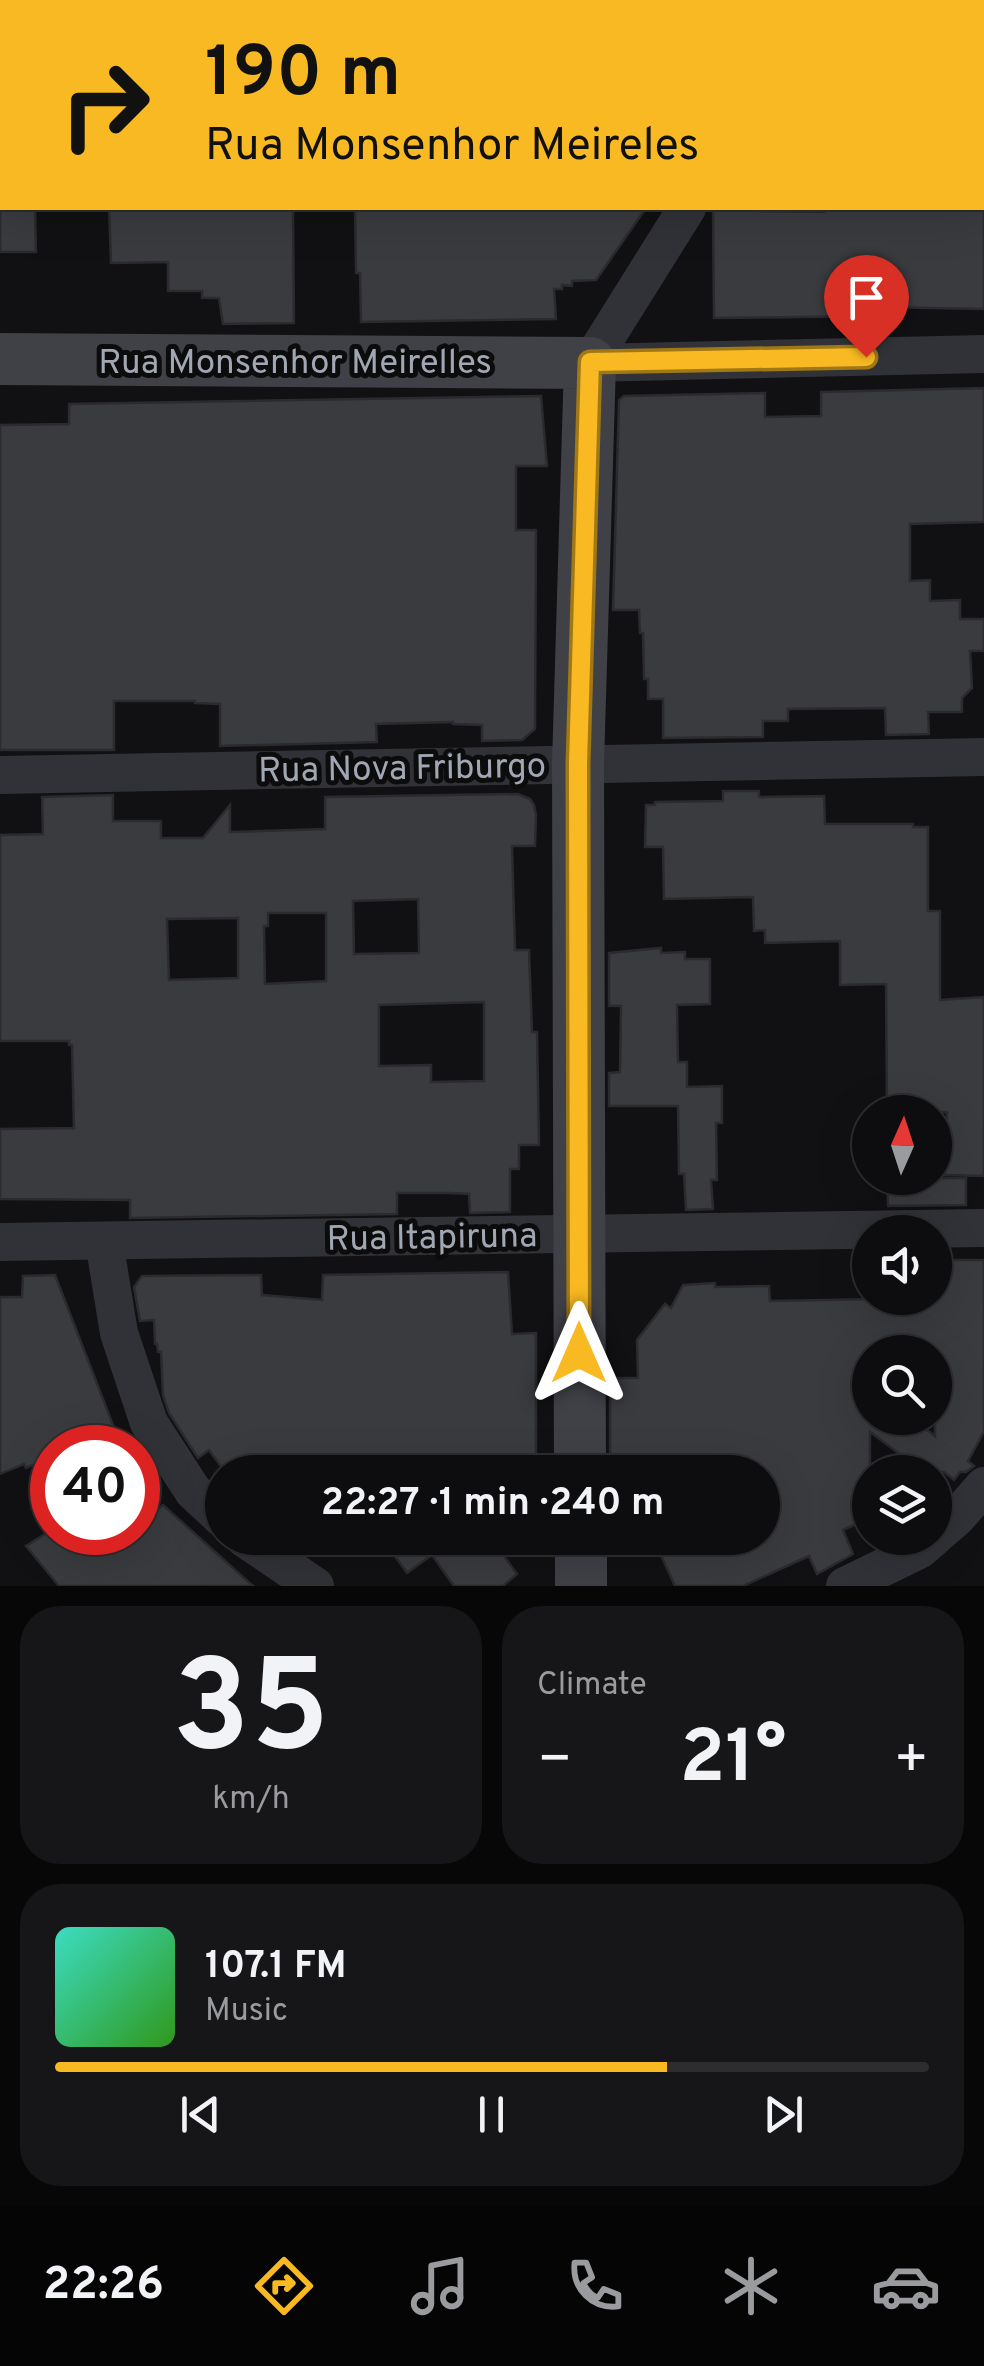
<!DOCTYPE html>
<meta charset="utf-8">
<style>
:root{--surface:#0d0c0e;--page:#161517;--text:#f1f3f6;--muted:#9a9b9e;--line:#2d2c2e;--accent:#f8b922}
body{margin:0;font-family:Overpass,sans-serif;background:var(--page);color:var(--text);height:100vh;display:flex;flex-direction:column;font-size:38px;white-space:nowrap}
*{box-sizing:border-box;margin:0}
p{font-size:32px;color:var(--muted)}
.icon{flex:none;width:55px;height:55px;fill:none;stroke:currentColor;stroke-width:2;stroke-linecap:round;stroke-linejoin:round}
.map{position:relative;height:1586px;overflow:hidden}
.panel{display:flex;flex-direction:column;gap:20px;padding:20px;background:#070708;flex:1}
.panel>*{flex:none}
.banner{position:absolute;left:0px;top:0px;width:985px;height:210px;box-shadow:0 10px 40px #0002,0 0 0 2px var(--line);background:#f8b922;color:#111;overflow:hidden}
.needle{width:65px;rotate:3deg}
.tools{position:absolute;left:852px;top:1095px;display:grid;gap:20px}
.tools a{display:grid;place-items:center;width:100px;height:100px;border-radius:50%;background:var(--surface);box-shadow:0 10px 40px #0002,0 0 0 2px var(--line);font-size:50px}
.speed{position:absolute;left:30px;top:1425px;display:flex;gap:20px;font-size:50px;font-weight:700;text-align:center}
.speed>*{display:grid;place-content:center;width:130px;height:130px;border-radius:50%;background:var(--surface);box-shadow:0 10px 40px #0002,0 0 0 2px var(--line);line-height:1}
.speed .limit{border:15px solid #d22;background:#fff;color:#111}
.pin{position:absolute;display:grid;place-items:center;width:85px;height:85px;color:#fff;margin:-102px -42px;border-radius:50% 50% 50% 0;rotate:-45deg;box-shadow:0 0 10px #0007}
.pin .icon{rotate:45deg}
.me{position:absolute;width:110px;margin:-55px;rotate:0deg;stroke-linejoin:round;filter:drop-shadow(0 0 8px #0008)}
.turn{display:flex;align-items:center;gap:35px;height:210px;padding:0 40px;font-size:45px}
.turn .icon{width:130px;height:130px;stroke-width:2.5}
.turn b{display:block;font-size:70px;line-height:85px}
.big{font-size:75px;font-weight:700;line-height:1.1}
.panel .tile{flex:1;display:flex;flex-direction:column;justify-content:center;gap:15px;min-width:0;padding:0 35px;border-radius:40px;background:var(--page)}
.panel .dial{align-items:center;gap:0}
.dial b{font-size:130px;line-height:1}
.song{display:flex;align-items:center;gap:30px}
.cover{width:120px;height:120px;border-radius:15px;background:linear-gradient(135deg,hsl(170 70% 55%),hsl(110 70% 35%))}
.played{height:10px;border-radius:5px;background:linear-gradient(90deg,var(--accent) 70%,var(--line) 70%)}
.keys{display:flex;justify-content:space-around;direction:ltr}
.heat{display:flex;justify-content:space-between;align-items:center;font-size:55px;direction:ltr}
.panel .tiles{flex:1;display:grid;gap:20px;grid-template-columns:1fr 1fr}
.tile:last-child{grid-column:span 2}
.trip{position:absolute;left:205px;top:1455px;width:575px;height:100px;border-radius:50px;background:var(--surface);box-shadow:0 10px 40px #0002,0 0 0 2px var(--line);font-weight:700;line-height:100px;text-align:center}
.menu{display:flex;height:160px;justify-content:space-around;align-items:center;background:#050506;color:var(--muted)}
.menu .icon{width:70px;height:70px}
.menu .active{color:var(--accent)}
.menu b{font-size:45px;color:var(--text)}
.map>svg:first-child{display:block}
</style>
<div class="map">
<svg width="984" height="1586" viewBox="0 0 984 1586">
<rect width="100%" height="100%" fill="#111012"/>
<g fill="#3a3b3f" stroke="#2b2a2e" stroke-width="2.5" fill-rule="evenodd">
<path d="M0,208H35L36,252H0Z"/>
<path d="M109,208H293L294,323L223,324L219,298H202V291H168V262L111,263Z"/>
<path d="M355,208H646L596,280L572,281V286L562,285V289H554L556,319L361,322L360,273H356Z"/>
<path d="M824,208H984V309L878,307L879,316L714,318L713,210L824,212Z"/>
<path d="M984,388V522L910,524V581L930,580V601L960,600V619H984V651H970L972,688L962,698V712H928L929,734L886,735L885,708L788,709V721H763V737L663,738V699H648V679H644L643,633H640L639,610H613L619,400L624,396L765,393V417L821,416V392Z"/>
<path d="M541,396L547,466H516V530H536L535,729L522,740L482,741V725L453,724V722L376,724L377,742L220,746V704L195,703V701H114V750H0V425L69,424V404Z"/>
<path d="M723,791H759V797L824,796L825,824H913V827H928V911H940V1000L984,997V1176L945,1175L947,1112H887L886,984L840,985V941L765,943V930L754,931L753,897L664,899L663,847H645L646,805H655V802L723,801Z"/>
<path d="M518,794L530,799L534,805L536,815L535,846H512L515,950H529L532,1032H537L539,1145H519V1169H510V1212L470,1213L469,1194L449,1193H397V1214L130,1218V1200L0,1199V1129L74,1128L72,1045H69V1041H0V835L43,834L42,797L113,795V821H161V838H203L230,805V832L325,829V797ZM418,899L419,953L354,954L353,901ZM268,913H326V981L265,984L264,926H268ZM238,918V978L169,980L167,919ZM484,1002V1081L431,1082V1065L379,1066V1005Z"/>
<path d="M661,948V953L685,952V959H710V1004L677,1005L678,1062H687V1087L722,1086V1123H716L717,1180H711L713,1209L686,1210L684,1174H679L678,1106H609V1073L620,1072L621,1006H609V953Z"/>
<path d="M887,1178H966V1205L888,1206Z"/>
<path d="M935,1260H984V1431L968,1461L974,1466L966,1472H960L954,1480L944,1472H924L870,1432V1518L843,1530L853,1554L817,1574L809,1556L743,1586H675L653,1538H762V1472H610V1378H638L637,1340L665,1304L671,1308L683,1285L715,1283V1287L769,1286L770,1301L935,1298ZM870,1352H935V1436L911,1418H870Z"/>
<path d="M508,1272L512,1334L536,1333V1464L512,1463L499,1472H225L209,1450L198,1458L169,1413L163,1395L161,1352H158L157,1344H155L154,1320L140,1321L134,1287L142,1276L261,1275L262,1295L322,1300L323,1275Z"/>
<path d="M55,1275L115,1430L75,1448H52V1457L26,1468L24,1464L0,1474V1297H22L23,1276Z"/>
<path d="M163,1505L253,1586H59L26,1546L48,1532H138V1524Z"/>
<path d="M382,1538H491L517,1574L503,1586H454L432,1555L407,1573Z"/>
</g>
<g fill="none" stroke-linecap="round" stroke-linejoin="round">
<g stroke="#313237" stroke-width="38">
<path d="M98,2L101,0"/>
<path d="M817,2L819,0"/>
<path d="M982,17H984"/>
<path d="M0,26H2"/>
<path d="M590,363L984,354"/>
<path d="M590,363L687,208"/>
<path d="M0,775L984,757"/>
<path d="M104,1241L119,1333L149,1423L193,1491L222,1518"/>
<path d="M0,1242L984,1228"/>
<path d="M935,1536L957,1517L984,1486"/>
<path d="M244,1538L315,1586"/>
<path d="M845,1586L919,1550L933,1538"/>
</g>
<g stroke="#3f4147" stroke-width="52">
<path d="M0,359L590,363L578,764L580,1472"/>
<path d="M581,1538V1586"/>
</g>
</g>
<g fill="none" stroke-linecap="round" stroke-linejoin="round">
<defs>
<path id="route" d="M579,1353L578,764L590,362L866,357"/>
</defs>
<use href="#route" stroke="#a17816" stroke-width="25"/>
<use href="#route" stroke="#f8b922" stroke-width="18"/>
</g>
<g text-anchor="middle" stroke-width="10" stroke-linejoin="round" paint-order="stroke">
<g font-size="35" fill="#a1a6b3" stroke="#0c0c0d">
<text x="295" y="373">Rua Monsenhor Meirelles</text>
<text transform="translate(402 767) rotate(-1)" y="12">Rua Nova Friburgo</text>
<text transform="translate(432 1236) rotate(-1)" y="12">Rua Itapiruna</text>
</g>
</g>
</svg>
<div class="tools">
<a><svg class="needle" viewBox="-14 -14 28 28"><path d="M0-13l5 13h-10z" fill="#e53935"/><path d="M0 13l5-13h-10z" fill="#9a9b9e"/></svg></a>
<a><svg class="icon" aria-label="sound" viewBox="0 0 24 24"><path d="M4 9h4l5-4v14l-5-4H4zM17 9q2 3 0 6"/></svg></a>
<a><svg class="icon" aria-label="search" viewBox="0 0 24 24"><circle cx="10" cy="10" r="6"/><path d="M15 15l6 6"/></svg></a>
<a><svg class="icon" aria-label="layers" viewBox="0 0 24 24"><path d="M12 4l9 5-9 5-9-5zM3 14l9 5 9-5"/></svg></a>
</div>
<div class="speed"><div class="limit">40</div></div>
<div class="pin" style="left:866px;top:357px;background:#d93025"><svg class="icon" aria-label="arrive" viewBox="0 0 24 24"><path d="M6 21V4h12l-3 4 3 4H6"/></svg></div>
<svg class="me" style="left:579px;top:1353px" viewBox="-20 -20 40 40"><path d="M0-17L14 15 0 8-14 15z" fill="#f8b922" stroke="#fff" stroke-width="4"/></svg>
<div class="trip">22:27 · 1 min · 240 m</div>
<div class="banner">
<div class="turn"><svg class="icon" aria-label="right" viewBox="0 0 24 24"><path d="M7 20v-9h11M14 6l5 5-5 5"/></svg><div><b>190 m</b>Rua Monsenhor Meireles</div></div>
</div>
</div>
<section class="panel">
<div class="tiles">
<div class="tile dial"><b>35</b><p>km/h</p></div>
<div class="tile"><p>Climate</p>
<div class="heat"><a>−</a><b class="big">21°</b><a>+</a></div>
</div>
<div class="tile">
<div class="song"><i class="cover"></i><div><b>107.1 FM</b><p>Music</p></div></div>
<div class="played"></div>
<div class="keys"><svg class="icon" aria-label="previous" viewBox="0 0 24 24"><path d="M18 5L8 12l10 7zM5 5v14"/></svg><svg class="icon" aria-label="pause" viewBox="0 0 24 24"><path d="M8 5v14M16 5v14"/></svg><svg class="icon" aria-label="next" viewBox="0 0 24 24"><path d="M6 5l10 7-10 7zM19 5v14"/></svg></div>
</div>
</div>
</section>
<nav class="menu">
<b>22:26</b>
<svg class="icon active" aria-label="directions" viewBox="0 0 24 24"><path d="M12 3l9 9-9 9-9-9zM9 14v-3h6M13 9l2 2-2 2"/></svg>
<svg class="icon" aria-label="music" viewBox="0 0 24 24"><path d="M9 18V5l10-2v13"/><circle cx="6" cy="18" r="3"/><circle cx="16" cy="16" r="3"/></svg>
<svg class="icon" aria-label="phone" viewBox="0 0 24 24"><path d="M5 4h4l2 5-3 2q2 4 5 5l2-3 5 2v4C11 20 4 13 5 4z"/></svg>
<svg class="icon" aria-label="climate" viewBox="0 0 24 24"><path d="M12 3v18M4 7l16 10M4 17L20 7"/></svg>
<svg class="icon" aria-label="car" viewBox="0 0 24 24"><path d="M5 17H2v-5l4-1 3-4h7l3 4 3 1v5h-3M9 17h6M6 11h13"/><circle cx="7" cy="17" r="2"/><circle cx="17" cy="17" r="2"/></svg>
</nav>
